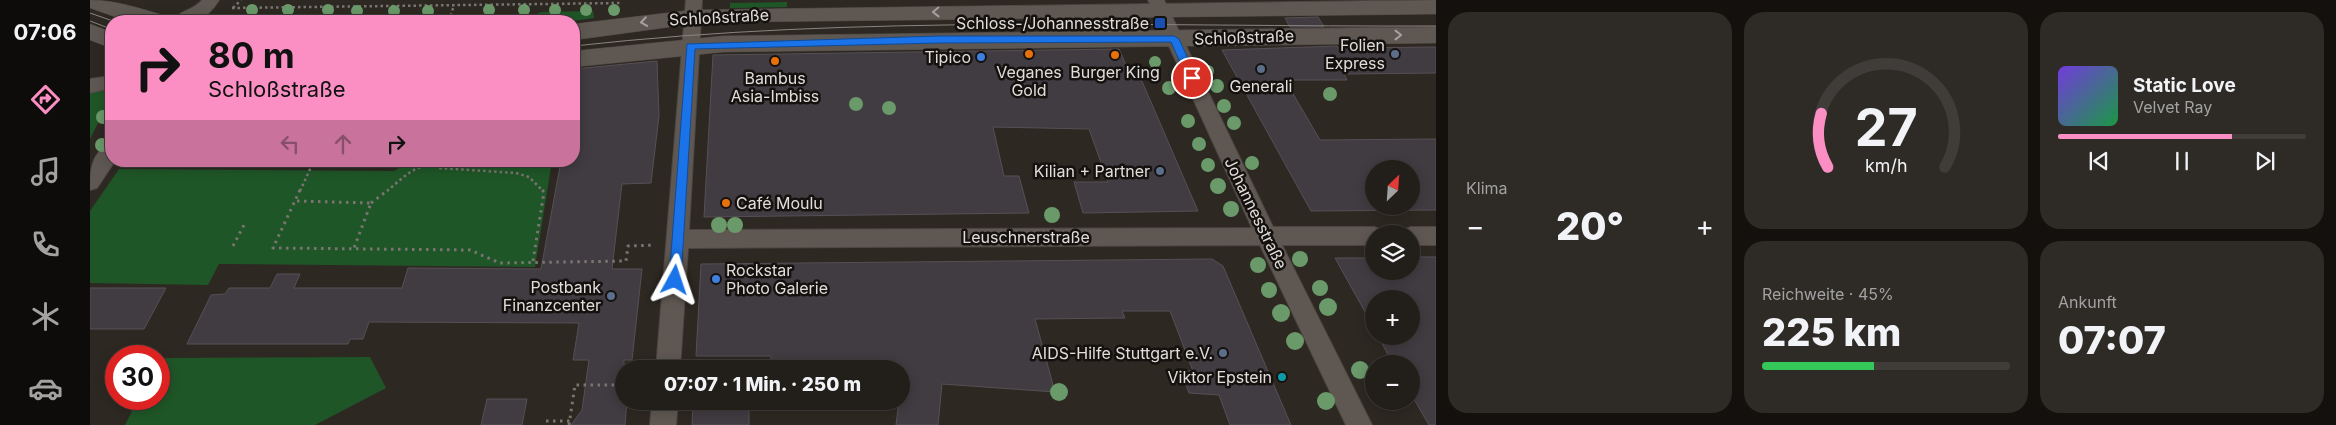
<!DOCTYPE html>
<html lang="de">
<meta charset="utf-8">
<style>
:root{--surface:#221e1a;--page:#2e2b27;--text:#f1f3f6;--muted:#a2a2a2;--line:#3f3c39;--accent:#fb8fc3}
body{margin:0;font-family:Inter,sans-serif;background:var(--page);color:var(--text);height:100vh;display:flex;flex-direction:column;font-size:19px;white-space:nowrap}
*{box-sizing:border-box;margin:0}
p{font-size:16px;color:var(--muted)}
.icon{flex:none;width:28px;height:28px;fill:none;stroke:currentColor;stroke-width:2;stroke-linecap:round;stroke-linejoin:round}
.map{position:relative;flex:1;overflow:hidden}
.drawer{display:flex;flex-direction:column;gap:12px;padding:12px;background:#13100e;width:900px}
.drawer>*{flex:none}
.banner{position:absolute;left:15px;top:15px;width:475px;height:152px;border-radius:20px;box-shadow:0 2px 12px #0003,0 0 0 1px var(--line);background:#fb8fc3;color:#111;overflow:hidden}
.needle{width:32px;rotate:25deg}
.tools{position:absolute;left:1275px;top:160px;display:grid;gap:10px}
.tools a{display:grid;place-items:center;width:55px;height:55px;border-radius:50%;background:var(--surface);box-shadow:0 2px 12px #0003,0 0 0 1px var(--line);font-size:25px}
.speed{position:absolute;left:15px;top:345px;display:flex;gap:10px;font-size:25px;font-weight:700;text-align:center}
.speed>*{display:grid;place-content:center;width:65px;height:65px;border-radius:50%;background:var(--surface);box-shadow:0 2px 12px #0003,0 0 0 1px var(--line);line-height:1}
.speed .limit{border:8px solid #d22;background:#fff;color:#111}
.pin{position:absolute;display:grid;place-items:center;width:42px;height:42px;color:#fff;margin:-21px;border:2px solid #fff;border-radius:50%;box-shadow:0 1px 5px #0007}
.me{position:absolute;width:55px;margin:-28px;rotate:5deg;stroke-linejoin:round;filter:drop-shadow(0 0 4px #0008)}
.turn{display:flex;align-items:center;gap:18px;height:105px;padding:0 20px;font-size:22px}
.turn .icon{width:65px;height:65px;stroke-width:2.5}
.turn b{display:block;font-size:35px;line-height:42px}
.lanes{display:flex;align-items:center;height:48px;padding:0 20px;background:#0003;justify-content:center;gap:25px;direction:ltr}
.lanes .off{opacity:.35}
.big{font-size:38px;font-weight:800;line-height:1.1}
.drawer .card{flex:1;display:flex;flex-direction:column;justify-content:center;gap:8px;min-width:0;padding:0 18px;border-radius:20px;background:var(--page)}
.drawer .dial{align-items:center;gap:0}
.dial svg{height:130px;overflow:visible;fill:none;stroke:var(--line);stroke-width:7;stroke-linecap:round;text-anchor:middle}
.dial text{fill:var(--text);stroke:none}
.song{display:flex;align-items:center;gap:15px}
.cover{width:60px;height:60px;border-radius:8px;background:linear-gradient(135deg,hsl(260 70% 55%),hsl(140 70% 35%))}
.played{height:5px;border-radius:2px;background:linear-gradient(90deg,var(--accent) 70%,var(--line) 70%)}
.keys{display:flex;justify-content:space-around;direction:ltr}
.heat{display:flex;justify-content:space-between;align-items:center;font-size:28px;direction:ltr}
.charge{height:8px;border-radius:4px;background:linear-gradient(90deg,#34c759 45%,var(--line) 0)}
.drawer .tiles{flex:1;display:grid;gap:12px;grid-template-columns:repeat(3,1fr)}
.card:first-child{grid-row:span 2}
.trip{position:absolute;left:525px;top:360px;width:295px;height:50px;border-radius:25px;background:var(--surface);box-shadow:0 2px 12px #0003,0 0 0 1px var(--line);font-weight:800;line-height:50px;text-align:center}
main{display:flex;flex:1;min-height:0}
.dock{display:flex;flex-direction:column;width:90px;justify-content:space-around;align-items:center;background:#0e0c0a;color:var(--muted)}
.dock .icon{width:35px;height:35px}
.dock .current{color:var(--accent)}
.dock b{font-size:22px;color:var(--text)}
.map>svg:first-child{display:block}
</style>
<main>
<nav class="dock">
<b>07:06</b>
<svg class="icon current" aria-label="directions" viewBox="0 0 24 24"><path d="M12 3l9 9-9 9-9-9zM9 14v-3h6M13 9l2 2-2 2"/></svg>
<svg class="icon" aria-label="music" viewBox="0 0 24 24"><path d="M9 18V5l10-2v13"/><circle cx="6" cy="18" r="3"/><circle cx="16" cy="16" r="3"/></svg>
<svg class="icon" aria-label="phone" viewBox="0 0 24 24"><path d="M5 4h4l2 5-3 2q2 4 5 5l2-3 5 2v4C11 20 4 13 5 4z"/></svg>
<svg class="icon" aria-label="climate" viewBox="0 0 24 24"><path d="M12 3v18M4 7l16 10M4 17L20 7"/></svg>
<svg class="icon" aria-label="car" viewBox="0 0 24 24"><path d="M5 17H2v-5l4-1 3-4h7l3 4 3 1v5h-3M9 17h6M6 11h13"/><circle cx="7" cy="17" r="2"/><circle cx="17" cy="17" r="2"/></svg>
</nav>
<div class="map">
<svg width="1346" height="425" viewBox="0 0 1346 425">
<rect width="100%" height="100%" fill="#2e2822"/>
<g fill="#1f5627">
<path d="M697,2V7L640,8V3Z"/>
<path d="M503,11L504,18L483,21H431L451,12Z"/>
<path d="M21,77V97L0,139V80Z"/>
<path d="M80,161H155L153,165L78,164Z"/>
<path d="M321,161H462L445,267L129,264L118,285L0,283V211L29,169L304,171Z"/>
<path d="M280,357L296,388L225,425H35L48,399H69V358Z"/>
</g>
<g fill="#413b42" stroke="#565056" fill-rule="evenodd">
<path d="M1228,17L1234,27H1200L1195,18Z"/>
<path d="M1247,46L1248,48L1346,47V73L1254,74L1257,80H1195L1230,140L1346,139V210L1221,211L1132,50ZM1284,169H1321V206H1284Z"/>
<path d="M1029,49L1039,72H1048L1108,211L993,213L984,182H1018L999,129L903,127L914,176H929L939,213L614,217L623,55Z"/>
<path d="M567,61L569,116L561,183L532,184L522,269H552L542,360H534V401H537L535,425H481L492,410L499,360H483L489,323L279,322L273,339H260L258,344H97L121,295L135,294L139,288H180L187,274H210L204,288H312L318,268L451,269L471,161H484V69Z"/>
<path d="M1321,257H1346V425H1339L1321,394V364H1303L1288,336H1321V299H1284V328L1245,258H1284V271H1321Z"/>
<path d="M1122,259L1133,266L1201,425H1140L1129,395L1099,393L1091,371H1103L1080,311H1032L1035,318L945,319L965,392L852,384L848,425H806L809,401H811L813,369H681V356H606L611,264Z"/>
<path d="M0,288H76L54,329H0Z"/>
<path d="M397,399H437L432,425H391Z"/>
<path d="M603,401H659V425H602Z"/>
</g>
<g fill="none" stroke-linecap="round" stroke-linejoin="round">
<defs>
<g id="street">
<path d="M112,0H129C116,21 106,21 82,21C88,11 105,10 112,0Z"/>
<path d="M596,0H612L599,230L1162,228L1058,0H1074L1183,227H1284L1292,230L1294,234H1284V245H1192L1282,425H1256L1170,245L598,248L590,369H566Z"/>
<path d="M21,76V88L0,93V79Z"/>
<path d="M21,144V161H25L7,188L0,190C0,172 1,151 21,144Z"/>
<path d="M1321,227H1346V245H1321V234H1311L1313,230Z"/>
<path d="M562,401H588L586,425H560Z"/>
</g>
<g id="secondary">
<path d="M0,0C26,0 51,9 76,16L79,21H37L0,8Z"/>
<path d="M1346,0V14L648,22L602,24L484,40V24L602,10Z"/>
<path d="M0,24L21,32V48L0,40Z"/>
<path d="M1346,27V43L633,52L484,67V51L633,36Z"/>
</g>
</defs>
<use href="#street" stroke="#4b4642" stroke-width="2"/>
<use href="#secondary" stroke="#4b4642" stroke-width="1"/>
<g stroke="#7a7571" stroke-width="2.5" stroke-dasharray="2.5 3" stroke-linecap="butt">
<path d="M142,8L531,3"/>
<path d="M143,8L151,0"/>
<path d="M359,21L364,5"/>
<path d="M210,191L221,167"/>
<path d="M297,191C312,179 329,159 349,168L426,173L439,177L453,191"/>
</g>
<g stroke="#7a7571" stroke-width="3" stroke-dasharray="2.5 4.5" stroke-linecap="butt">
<path d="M210,190L183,248L380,250L410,263L536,261L538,246L564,245"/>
<path d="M207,201L281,203L264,248"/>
<path d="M281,203L298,190"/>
<path d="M143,246L154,225"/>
<path d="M443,261L454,192L452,190"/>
<path d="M456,421H480"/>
<path d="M479,425L485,385H534"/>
</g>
<use href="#street" fill="#5f5852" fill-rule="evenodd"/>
<use href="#secondary" fill="#5f5852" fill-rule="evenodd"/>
<g stroke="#89847f" stroke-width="1">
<path d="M0,13L23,21"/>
<path d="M0,21L21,29"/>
<path d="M484,46C770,14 1059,27 1346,26"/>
</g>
</g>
<g fill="#6a996a">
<circle cx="162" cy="10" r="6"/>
<circle cx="198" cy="10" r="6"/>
<circle cx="238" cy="10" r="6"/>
<circle cx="399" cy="10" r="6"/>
<circle cx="434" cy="10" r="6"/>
<circle cx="465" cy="10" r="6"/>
<circle cx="496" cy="10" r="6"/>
<circle cx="524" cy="10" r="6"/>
<circle cx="267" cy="11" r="6"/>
<circle cx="304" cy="11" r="6"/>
<circle cx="338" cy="11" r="6"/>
<circle cx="1065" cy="62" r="6"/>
<circle cx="1118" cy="71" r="6"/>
<circle cx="1127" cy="86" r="7"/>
<circle cx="1079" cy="88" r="7"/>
<circle cx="1240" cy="94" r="7"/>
<circle cx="766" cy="104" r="7"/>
<circle cx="1134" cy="106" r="7"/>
<circle cx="799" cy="108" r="7"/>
<circle cx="13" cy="117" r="7"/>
<circle cx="1098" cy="121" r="7"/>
<circle cx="1144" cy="123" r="7"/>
<circle cx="1109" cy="144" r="7"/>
<circle cx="12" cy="145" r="7"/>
<circle cx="1162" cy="163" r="7"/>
<circle cx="1118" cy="165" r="7"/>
<circle cx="1128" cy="186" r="8"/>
<circle cx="1141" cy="209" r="8"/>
<circle cx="962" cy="215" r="8"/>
<circle cx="629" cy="225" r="8"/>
<circle cx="645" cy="225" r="8"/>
<circle cx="1210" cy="259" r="8"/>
<circle cx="1168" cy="265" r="8"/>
<circle cx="1230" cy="288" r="8"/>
<circle cx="1179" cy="290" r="8"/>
<circle cx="1238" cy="307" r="9"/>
<circle cx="1191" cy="313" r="9"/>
<circle cx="1205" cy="341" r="9"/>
<circle cx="1270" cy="370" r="9"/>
<circle cx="969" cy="392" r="9"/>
<circle cx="1236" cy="401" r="9"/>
</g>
<defs><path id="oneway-chevron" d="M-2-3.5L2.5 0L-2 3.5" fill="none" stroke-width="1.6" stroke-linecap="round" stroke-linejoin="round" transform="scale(1.25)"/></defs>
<g stroke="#a6a19d">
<use href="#oneway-chevron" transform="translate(846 12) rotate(179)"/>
<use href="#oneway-chevron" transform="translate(554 22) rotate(172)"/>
<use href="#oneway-chevron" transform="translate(1308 35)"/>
</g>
<path fill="#1a73e8" stroke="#114b97" d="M849,36H1084L1089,39L1107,78L1105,80H1098L1081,42L849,43L605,49L591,280L585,285L581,283L579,280L597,44Z"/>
<rect fill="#1a4fb4" stroke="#14110f" stroke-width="2" x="1064" y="17" width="12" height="12" rx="2.5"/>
<g fill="#e8710a" stroke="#14110f" stroke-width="2">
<circle cx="939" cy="54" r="5"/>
<circle cx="1025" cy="55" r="5"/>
<circle cx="685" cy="61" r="5"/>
<circle cx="636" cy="203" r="5"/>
</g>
<g fill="#5c6f8a" stroke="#14110f" stroke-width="2">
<circle cx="1305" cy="54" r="5"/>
<circle cx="1171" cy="69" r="5"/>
<circle cx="1070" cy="171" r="5"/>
<circle cx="521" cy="296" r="5"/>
<circle cx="1133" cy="353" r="5"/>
</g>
<g fill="#3f7fe0" stroke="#14110f" stroke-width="2">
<circle cx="891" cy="57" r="5"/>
<circle cx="626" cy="279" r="5"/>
</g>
<circle fill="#0f9aa8" stroke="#14110f" stroke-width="2" cx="1192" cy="377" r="5"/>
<g text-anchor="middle" stroke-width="5" stroke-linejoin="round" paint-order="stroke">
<g font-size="16" fill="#e1ddda" stroke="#14110f">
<text transform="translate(629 17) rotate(-3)" y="6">Schloßstraße</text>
<text transform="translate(1154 37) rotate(-2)" y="6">Schloßstraße</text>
<text transform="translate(1166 213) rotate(64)" y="6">Johannesstraße</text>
<text x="936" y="243">Leuschnerstraße</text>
</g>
<g font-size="16" fill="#e1ddda" stroke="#14110f" text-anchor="end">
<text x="1059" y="29">Schloss-/Johannesstraße</text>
<text x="1295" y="51">Folien<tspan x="1295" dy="18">Express</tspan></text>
<text x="881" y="63">Tipico</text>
<text x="939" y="78" text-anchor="middle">Veganes<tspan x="939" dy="18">Gold</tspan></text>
<text x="1025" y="78" text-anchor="middle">Burger King</text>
<text x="685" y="84" text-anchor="middle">Bambus<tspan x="685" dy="18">Asia-Imbiss</tspan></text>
<text x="1171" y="92" text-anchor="middle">Generali</text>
<text x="1060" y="177">Kilian + Partner</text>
<text x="646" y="209" text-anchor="start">Café Moulu</text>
<text x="636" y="276" text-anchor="start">Rockstar<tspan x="636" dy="18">Photo Galerie</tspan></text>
<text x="511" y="293">Postbank<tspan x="511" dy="18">Finanzcenter</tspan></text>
<text x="1123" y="359">AIDS-Hilfe Stuttgart e.V.</text>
<text x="1182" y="383">Viktor Epstein</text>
</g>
</g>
</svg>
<div class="tools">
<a><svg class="needle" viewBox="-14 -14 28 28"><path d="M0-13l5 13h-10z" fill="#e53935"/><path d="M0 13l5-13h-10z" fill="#a2a2a2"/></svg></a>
<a><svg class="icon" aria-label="layers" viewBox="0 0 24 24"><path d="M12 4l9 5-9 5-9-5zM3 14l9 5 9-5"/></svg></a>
<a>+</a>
<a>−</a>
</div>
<div class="speed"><div class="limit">30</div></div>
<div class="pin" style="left:1102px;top:78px;background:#d93025"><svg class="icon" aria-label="arrive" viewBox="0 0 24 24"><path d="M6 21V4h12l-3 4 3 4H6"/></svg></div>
<svg class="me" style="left:585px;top:280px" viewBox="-20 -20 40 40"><path d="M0-17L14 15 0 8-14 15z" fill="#1a73e8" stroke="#fff" stroke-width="4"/></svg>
<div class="trip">07:07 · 1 Min. · 250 m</div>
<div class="banner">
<div class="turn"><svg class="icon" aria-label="right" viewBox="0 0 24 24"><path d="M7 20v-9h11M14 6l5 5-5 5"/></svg><div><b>80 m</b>Schloßstraße</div></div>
<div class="lanes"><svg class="icon off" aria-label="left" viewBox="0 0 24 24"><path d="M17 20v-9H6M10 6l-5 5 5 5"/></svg><svg class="icon off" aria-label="ahead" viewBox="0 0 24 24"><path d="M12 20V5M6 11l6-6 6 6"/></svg><svg class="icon" aria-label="right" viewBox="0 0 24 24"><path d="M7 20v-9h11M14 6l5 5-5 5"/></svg></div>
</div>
</div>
<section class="drawer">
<div class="tiles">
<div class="card"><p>Klima</p>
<div class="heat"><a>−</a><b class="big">20°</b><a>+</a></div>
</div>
<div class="card dial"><svg viewBox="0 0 100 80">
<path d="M14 69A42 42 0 1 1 86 69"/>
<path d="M14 69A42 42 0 0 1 10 36" stroke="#fb8fc3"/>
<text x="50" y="56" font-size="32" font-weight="700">27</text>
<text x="50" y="72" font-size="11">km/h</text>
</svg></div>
<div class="card">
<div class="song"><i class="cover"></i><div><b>Static Love</b><p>Velvet Ray</p></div></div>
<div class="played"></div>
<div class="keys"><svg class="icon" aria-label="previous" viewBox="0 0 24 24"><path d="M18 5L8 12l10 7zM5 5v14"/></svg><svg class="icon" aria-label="pause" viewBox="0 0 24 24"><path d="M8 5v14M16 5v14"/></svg><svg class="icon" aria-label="next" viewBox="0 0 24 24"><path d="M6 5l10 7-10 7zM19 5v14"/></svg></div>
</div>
<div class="card"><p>Reichweite · 45%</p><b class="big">225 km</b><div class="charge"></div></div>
<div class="card"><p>Ankunft</p><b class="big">07:07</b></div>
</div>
</section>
</main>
